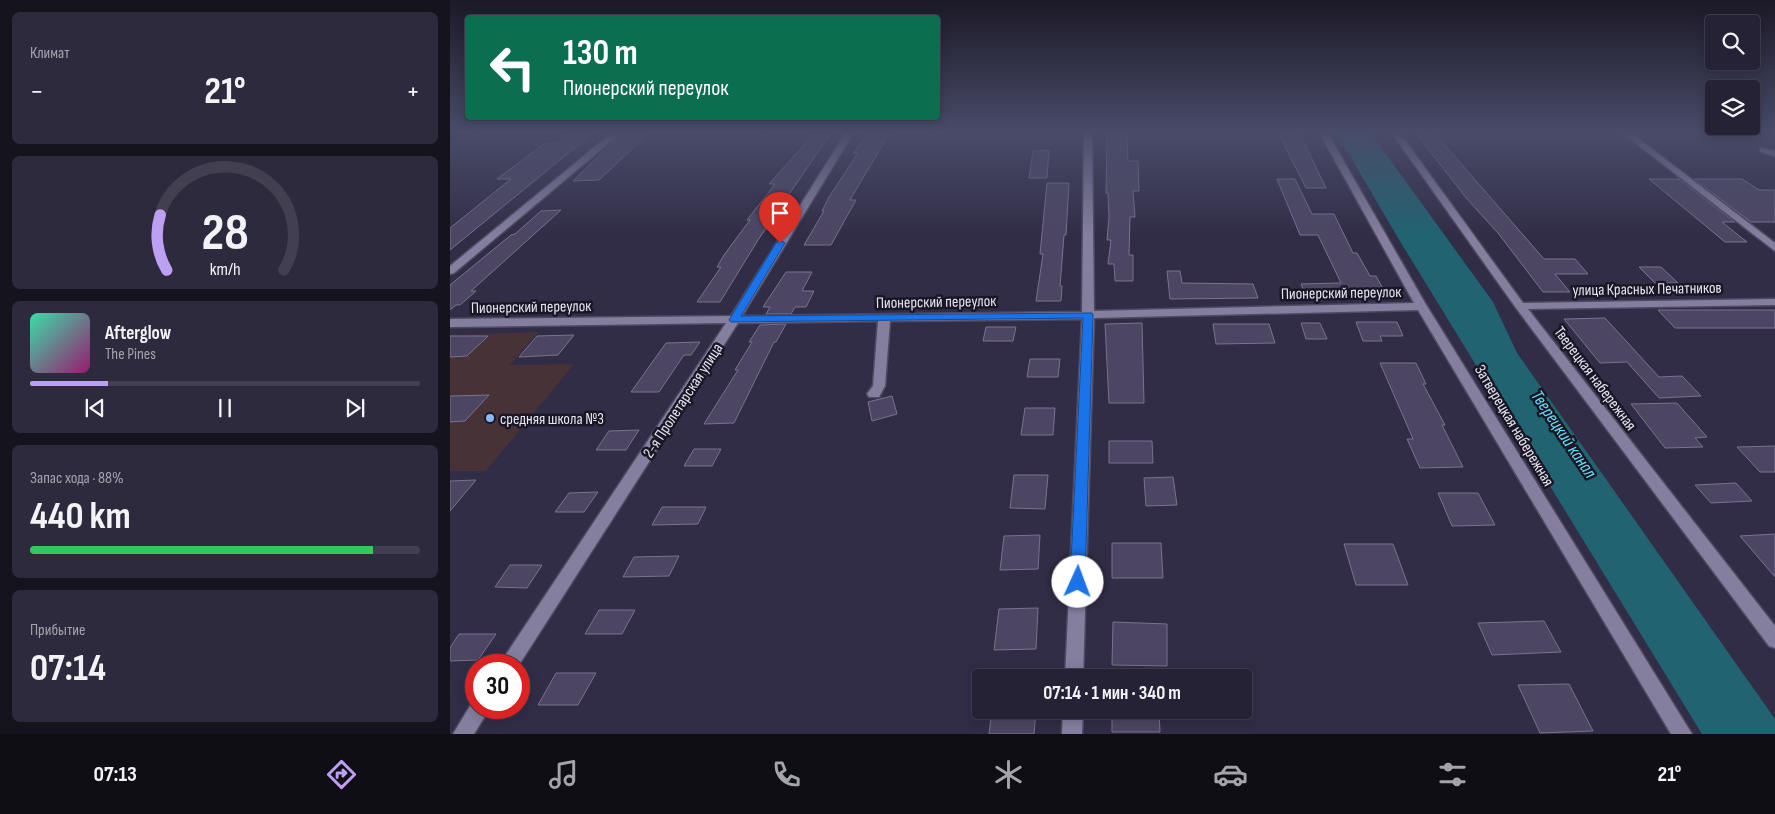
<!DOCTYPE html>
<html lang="ru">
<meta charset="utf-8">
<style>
:root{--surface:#262235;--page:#2e2a3d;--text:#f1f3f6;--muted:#a4a4ad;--line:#423f50;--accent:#bca0f2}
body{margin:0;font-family:"Sofia Sans Condensed",sans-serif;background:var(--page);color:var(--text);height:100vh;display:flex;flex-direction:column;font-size:19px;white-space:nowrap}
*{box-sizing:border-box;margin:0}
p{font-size:16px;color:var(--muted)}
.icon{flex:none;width:28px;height:28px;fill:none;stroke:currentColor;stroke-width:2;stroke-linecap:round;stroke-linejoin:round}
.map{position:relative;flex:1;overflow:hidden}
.panel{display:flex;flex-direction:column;gap:12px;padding:12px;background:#15131d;width:450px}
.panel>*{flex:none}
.banner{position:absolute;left:15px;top:15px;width:475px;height:105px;border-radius:5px;box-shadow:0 2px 12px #0003,0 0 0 1px var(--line);background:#0b6e4f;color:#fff;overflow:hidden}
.controls{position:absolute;left:1255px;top:15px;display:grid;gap:10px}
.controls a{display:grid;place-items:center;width:55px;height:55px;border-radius:5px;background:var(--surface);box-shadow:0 2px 12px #0003,0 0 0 1px var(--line);font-size:25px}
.speed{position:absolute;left:15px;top:654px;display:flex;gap:10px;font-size:25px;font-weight:700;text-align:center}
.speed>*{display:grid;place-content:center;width:65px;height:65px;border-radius:50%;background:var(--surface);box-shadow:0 2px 12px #0003,0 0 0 1px var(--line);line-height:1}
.speed .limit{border:8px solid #d22;background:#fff;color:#111}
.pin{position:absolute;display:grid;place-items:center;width:42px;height:42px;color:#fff;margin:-51px -21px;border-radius:50% 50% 50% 0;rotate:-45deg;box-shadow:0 0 5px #0007}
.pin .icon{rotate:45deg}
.me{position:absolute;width:55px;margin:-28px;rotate:2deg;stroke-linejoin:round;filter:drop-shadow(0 0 4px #0008)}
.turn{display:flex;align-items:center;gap:18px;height:105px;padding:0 15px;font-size:22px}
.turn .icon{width:65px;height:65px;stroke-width:2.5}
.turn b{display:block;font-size:35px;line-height:42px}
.big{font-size:38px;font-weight:700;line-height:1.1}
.panel .tile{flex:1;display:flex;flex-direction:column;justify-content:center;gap:8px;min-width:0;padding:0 18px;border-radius:8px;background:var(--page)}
.panel .dial{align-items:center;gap:0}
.dial svg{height:130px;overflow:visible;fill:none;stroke:var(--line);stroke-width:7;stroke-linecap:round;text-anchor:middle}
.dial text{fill:var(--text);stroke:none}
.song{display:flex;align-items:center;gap:15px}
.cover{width:60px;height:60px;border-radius:8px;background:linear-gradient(135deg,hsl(160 70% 55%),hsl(320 70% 35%))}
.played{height:5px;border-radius:2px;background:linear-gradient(90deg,var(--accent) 20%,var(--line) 20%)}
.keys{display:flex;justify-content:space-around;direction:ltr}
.heat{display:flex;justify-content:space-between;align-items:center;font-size:28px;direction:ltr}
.charge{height:8px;border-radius:4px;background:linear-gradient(90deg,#34c759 88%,var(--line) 0)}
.trip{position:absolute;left:522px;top:669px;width:280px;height:50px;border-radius:5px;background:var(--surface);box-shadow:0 2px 12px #0003,0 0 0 1px var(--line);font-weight:700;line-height:50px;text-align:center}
.menu{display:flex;height:80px;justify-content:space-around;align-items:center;background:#0f0e15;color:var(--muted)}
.menu .icon{width:35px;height:35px}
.menu .selected{color:var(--accent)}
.menu b{font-size:22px;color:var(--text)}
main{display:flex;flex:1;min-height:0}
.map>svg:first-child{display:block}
</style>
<main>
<section class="panel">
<div class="tile"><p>Климат</p>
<div class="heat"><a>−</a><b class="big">21°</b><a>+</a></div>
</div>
<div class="tile dial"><svg viewBox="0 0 100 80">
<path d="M14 69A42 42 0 1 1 86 69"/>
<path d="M14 69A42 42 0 0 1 10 35" stroke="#bca0f2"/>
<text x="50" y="56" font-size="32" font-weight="700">28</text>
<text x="50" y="72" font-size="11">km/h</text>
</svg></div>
<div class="tile">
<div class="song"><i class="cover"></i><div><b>Afterglow</b><p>The Pines</p></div></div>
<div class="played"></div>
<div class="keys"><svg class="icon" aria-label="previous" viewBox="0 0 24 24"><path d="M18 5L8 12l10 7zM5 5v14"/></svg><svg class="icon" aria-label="pause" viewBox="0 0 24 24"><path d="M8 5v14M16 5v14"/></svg><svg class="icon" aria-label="next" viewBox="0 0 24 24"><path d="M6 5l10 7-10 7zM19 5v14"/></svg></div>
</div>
<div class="tile"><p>Запас хода · 88%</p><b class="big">440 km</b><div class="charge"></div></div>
<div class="tile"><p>Прибытие</p><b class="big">07:14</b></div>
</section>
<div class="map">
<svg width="1325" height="734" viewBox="0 0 1325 734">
<rect width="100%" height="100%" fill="#322d47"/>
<path fill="#473337" d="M88,332L60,365L124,364L36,471H0V335Z"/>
<path fill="#216371" d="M886,132H920L1043,302L1067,353L1325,719V734H1252L948,238Z"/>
<g fill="#4c4663" stroke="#787291">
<path d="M122,132H144L0,250V228L61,179H47L95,143H107Z"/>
<path d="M174,132H200L149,180L123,181Z"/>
<path d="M419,132H440L400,200H406L381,245H354L374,211H372L379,197L408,153H403Z"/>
<path d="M657,132H677L678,161H688L689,191H683L685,217H680L679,255H683V281H665L664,264H658L661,240H657L659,217L658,193H656Z"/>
<path d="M831,132H849L876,188H856L830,137H834Z"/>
<path d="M362,136H379L308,240L270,302H247L271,267H267L274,255L300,220H297L325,184H319Z"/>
<path d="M968,136H987L1094,259H1125L1138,274H1105L1120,292H1093L1048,233L1017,199Z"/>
<path d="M599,150L597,178H579L583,151Z"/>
<path d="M827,179H845L862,214H884L903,253H907L920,276H926L937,296L856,297L851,284L891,283L868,235H850Z"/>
<path d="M1199,179H1229L1285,222H1272L1297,242H1275Z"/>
<path d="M1244,179H1292L1309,190H1325V222H1301Z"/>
<path d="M597,183H619L616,235H614L610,286H612L611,301H586L593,254H590Z"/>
<path d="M111,210L21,291H26L10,305H6L0,310V285L61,235L65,234L91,211Z"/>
<path d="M1189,267H1211L1228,283H1205Z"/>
<path d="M717,271H730L732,283L803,284L808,298L720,299Z"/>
<path d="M336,272H362L352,291H364L356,307H345L341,314H316L320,307H313Z"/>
<path d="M1208,310H1325V328H1225Z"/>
<path d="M1155,318L1209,377L1232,376L1251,396L1209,398L1177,362L1150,363L1114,319Z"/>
<path d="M906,322H947L953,336H930L932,341H913Z"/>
<path d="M692,323L694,403H659L655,324Z"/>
<path d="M851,323H870L877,339H856Z"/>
<path d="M336,324L326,342H324L284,423L254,424L288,370H285L302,342H299L310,325Z"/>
<path d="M763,324H819L825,343L766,344Z"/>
<path d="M536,327H566L563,341H533Z"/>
<path d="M124,335L108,355L69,357L87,336Z"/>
<path d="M0,336H38L17,356L0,357Z"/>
<path d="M250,342L241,355H234L209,392H181L216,343Z"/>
<path d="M580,359H610L608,377H577Z"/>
<path d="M930,363H966L976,384H973L995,425H992L1013,467L970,468L957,439H963Z"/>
<path d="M39,395L15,421L0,422V396Z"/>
<path d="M442,396L447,414L422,421L418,402Z"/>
<path d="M1227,403L1257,437L1245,438L1253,447L1215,448L1181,404Z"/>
<path d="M575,408H605L603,435H571Z"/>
<path d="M189,430L176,450H146L159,431Z"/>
<path d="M659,441H702L703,463H659Z"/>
<path d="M1325,446V472H1310L1287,447Z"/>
<path d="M244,449H271L262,466H234Z"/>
<path d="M564,475H598L595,509L560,508Z"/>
<path d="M723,477L727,505L696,506L694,478Z"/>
<path d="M26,480L0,511V481Z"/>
<path d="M1286,483L1302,501L1261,503L1245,485Z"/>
<path d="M148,492L134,512H105L119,493Z"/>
<path d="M988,493H1028L1045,525L1002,526Z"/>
<path d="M212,507H256L248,524L202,525Z"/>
<path d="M1325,534V577L1290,536Z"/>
<path d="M590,535L588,569L550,570L554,536Z"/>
<path d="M662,543H711L713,578H662Z"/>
<path d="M894,544H943L958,585H906Z"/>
<path d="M229,556L219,576L173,577L184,557Z"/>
<path d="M60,565H92L77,588L45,587Z"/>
<path d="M588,608L586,649L544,650L549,609Z"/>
<path d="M149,610H185L172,634H135Z"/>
<path d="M1094,621L1111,652L1042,655L1028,623Z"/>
<path d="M663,622L717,624V666L662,665Z"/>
<path d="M9,634H46L28,660L0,661V648Z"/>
<path d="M106,673H146L128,705H88Z"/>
<path d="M1119,684L1143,731L1090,733L1068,685Z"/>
<path d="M542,710H586L584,734H539Z"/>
<path d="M662,710H709L710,732H662Z"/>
</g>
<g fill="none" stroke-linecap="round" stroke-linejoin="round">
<defs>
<g id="minor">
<path d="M163,132H172L4,273L0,274V266Z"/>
<path d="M396,132H404L292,316L632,312L634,132H642L644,311L964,303L869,132H877L975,303L1242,734H1221L968,310L644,318L633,678H615L632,319L440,321L435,386L429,397H419L417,394L423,386L428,321L288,323L69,665H49L276,323L0,327V319L281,316Z"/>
<path d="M941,132H949L1073,303L1325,299V305L1078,309L1325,626V648L1319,646L1066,308Z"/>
<path d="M1171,132H1180L1325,243V251Z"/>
<path d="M1310,148L1325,151V156L1310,152Z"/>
<path d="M26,700V708H40L24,734H3L23,701Z"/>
<path d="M613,710H633L632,734H612Z"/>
</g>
</defs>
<use href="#minor" stroke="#4f4a61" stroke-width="3"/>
<use href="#minor" fill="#857f9f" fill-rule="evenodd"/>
</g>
<linearGradient id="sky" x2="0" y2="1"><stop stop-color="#1c1927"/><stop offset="0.56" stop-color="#494c69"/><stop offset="1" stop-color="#494c69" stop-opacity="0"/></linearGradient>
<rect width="1325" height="235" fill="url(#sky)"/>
<path fill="#1a73e8" stroke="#114b97" d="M330,240L335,243L291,316L642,313L643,315L635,582L633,587L628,589L622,587L620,582L633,318L281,322L279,320L326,243Z"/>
<circle fill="#88bafc" stroke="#191723" stroke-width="2" cx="40" cy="418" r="5"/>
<g text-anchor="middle" stroke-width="5" stroke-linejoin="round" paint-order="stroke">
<g font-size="16" fill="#e6e3f4" stroke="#191723">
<text transform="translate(1197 288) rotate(-1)" y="6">улица Красных Печатников</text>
<text transform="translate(891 292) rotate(-1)" y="6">Пионерский переулок</text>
<text transform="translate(486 301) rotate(-1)" y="6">Пионерский переулок</text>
<text transform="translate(81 306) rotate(-1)" y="6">Пионерский переулок</text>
<text transform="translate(1146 378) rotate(53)" y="6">Тверецкая набережная</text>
<text transform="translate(232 400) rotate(-57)" y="6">2-я Пролетарская улица</text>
<text transform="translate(1065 425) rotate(59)" y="6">Затверецкая набережная</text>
</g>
<g font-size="16" fill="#e6e3f4" stroke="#191723" text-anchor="start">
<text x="50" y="424">средняя школа №3</text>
</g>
<g font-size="18" font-style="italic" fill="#63dff9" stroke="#191723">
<text transform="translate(1114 434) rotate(56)" y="6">Тверецкий канал</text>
</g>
</g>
</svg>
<div class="controls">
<a><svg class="icon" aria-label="search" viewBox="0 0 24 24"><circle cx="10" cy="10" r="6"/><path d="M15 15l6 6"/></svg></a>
<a><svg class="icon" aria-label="layers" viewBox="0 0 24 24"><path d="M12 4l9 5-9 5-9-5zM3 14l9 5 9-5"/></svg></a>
</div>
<div class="speed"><div class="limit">30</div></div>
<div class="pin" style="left:330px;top:243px;background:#d93025"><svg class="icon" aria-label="arrive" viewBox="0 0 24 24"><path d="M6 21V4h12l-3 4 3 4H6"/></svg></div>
<svg class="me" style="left:628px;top:582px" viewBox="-20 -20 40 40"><circle r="19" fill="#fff"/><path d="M0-13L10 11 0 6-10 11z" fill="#1a73e8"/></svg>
<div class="trip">07:14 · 1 мин · 340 m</div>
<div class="banner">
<div class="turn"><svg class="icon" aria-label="left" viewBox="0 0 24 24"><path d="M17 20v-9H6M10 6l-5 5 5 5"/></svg><div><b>130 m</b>Пионерский переулок</div></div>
</div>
</div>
</main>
<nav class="menu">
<b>07:13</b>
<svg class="icon selected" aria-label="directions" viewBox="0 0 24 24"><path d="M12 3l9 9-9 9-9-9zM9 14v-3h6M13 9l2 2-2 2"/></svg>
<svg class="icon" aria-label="music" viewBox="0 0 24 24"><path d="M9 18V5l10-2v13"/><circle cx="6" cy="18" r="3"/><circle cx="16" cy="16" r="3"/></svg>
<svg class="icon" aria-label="phone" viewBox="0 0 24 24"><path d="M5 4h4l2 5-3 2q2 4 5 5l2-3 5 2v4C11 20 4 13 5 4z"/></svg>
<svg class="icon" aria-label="climate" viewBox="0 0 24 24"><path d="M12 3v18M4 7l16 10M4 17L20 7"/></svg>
<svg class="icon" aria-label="car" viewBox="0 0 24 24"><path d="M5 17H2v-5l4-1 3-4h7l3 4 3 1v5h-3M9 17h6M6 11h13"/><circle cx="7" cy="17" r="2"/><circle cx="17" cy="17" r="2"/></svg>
<svg class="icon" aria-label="filters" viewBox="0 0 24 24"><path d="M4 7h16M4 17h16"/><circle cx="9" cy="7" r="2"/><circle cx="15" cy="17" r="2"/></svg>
<b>21°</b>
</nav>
